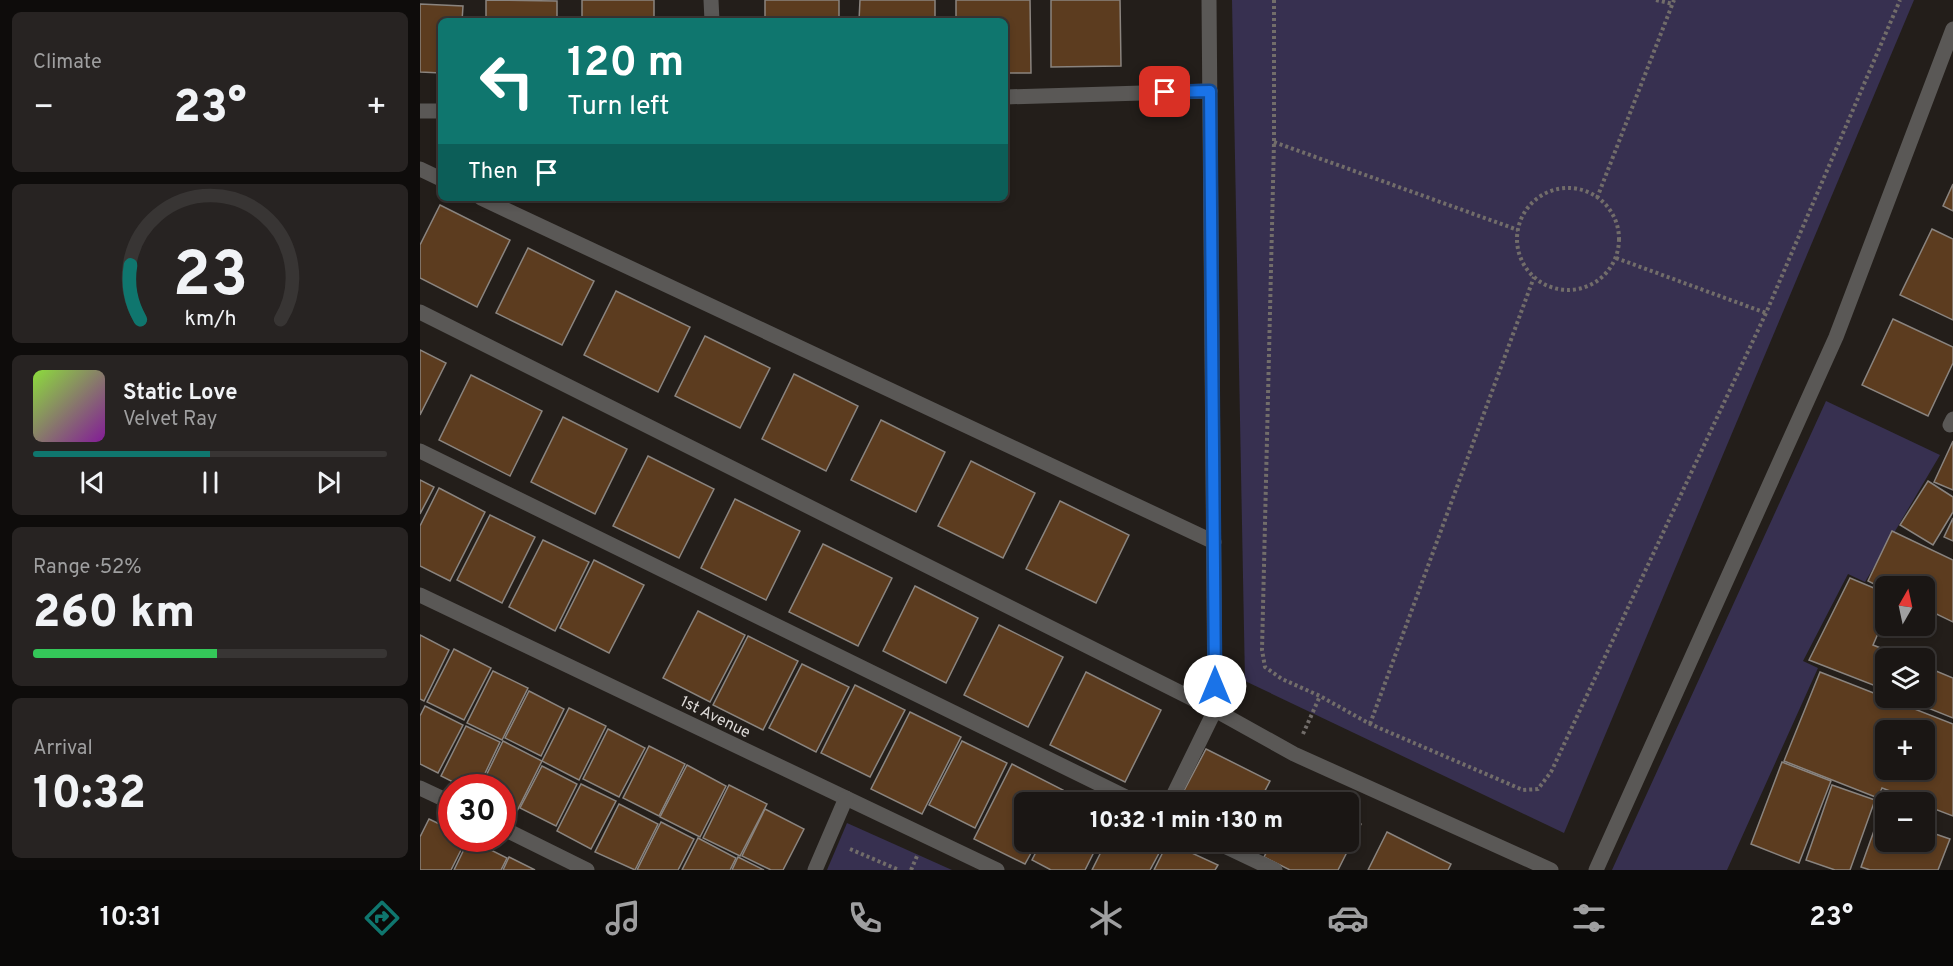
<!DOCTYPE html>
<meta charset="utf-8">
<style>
:root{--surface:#1a1614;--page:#272322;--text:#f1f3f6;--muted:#9f9fa0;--line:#383534;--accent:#0f766e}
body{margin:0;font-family:Overpass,sans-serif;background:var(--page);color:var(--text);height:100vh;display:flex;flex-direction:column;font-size:22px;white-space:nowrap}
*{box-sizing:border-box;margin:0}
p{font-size:20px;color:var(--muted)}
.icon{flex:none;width:33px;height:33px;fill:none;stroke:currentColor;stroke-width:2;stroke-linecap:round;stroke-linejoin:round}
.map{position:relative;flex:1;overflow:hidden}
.sheet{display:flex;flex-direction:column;gap:12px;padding:12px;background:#0e0c0b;width:420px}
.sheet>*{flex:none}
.hud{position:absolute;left:18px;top:18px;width:570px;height:183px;border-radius:9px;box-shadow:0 3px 9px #0003,0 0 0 2px var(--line);background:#0f766e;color:#fff;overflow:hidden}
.needle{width:39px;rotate:9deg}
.controls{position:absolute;left:1455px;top:576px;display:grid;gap:12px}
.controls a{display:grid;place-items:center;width:60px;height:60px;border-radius:9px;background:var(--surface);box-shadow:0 3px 9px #0003,0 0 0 2px var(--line);font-size:30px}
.speed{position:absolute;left:18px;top:774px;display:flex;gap:12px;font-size:30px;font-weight:700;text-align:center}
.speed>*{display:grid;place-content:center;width:78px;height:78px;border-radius:50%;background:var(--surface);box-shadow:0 3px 9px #0003,0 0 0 2px var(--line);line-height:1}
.speed .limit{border:9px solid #d22;background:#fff;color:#111}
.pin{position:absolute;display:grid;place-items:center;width:51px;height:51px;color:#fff;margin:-26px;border-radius:12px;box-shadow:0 3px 9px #0006}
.me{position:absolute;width:66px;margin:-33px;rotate:0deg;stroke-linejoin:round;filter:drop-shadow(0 0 4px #0008)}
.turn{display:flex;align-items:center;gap:21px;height:126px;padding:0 30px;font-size:27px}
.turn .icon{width:78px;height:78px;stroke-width:2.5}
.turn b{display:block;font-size:42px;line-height:51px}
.then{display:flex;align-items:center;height:57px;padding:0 30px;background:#0003;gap:12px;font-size:22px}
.big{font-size:45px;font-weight:800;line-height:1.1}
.sheet .card{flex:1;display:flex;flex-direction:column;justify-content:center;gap:9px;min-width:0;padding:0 21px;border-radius:9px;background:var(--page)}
.sheet .dial{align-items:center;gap:0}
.dial svg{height:156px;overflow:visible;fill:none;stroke:var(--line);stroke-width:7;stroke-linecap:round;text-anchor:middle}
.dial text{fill:var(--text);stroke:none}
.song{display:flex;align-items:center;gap:18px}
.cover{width:72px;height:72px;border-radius:9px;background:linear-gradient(135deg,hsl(90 70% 55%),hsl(290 70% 35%))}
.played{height:6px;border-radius:3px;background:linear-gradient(90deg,var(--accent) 50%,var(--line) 50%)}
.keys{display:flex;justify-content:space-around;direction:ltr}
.heat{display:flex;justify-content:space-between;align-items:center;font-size:33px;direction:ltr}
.charge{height:9px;border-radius:4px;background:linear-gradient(90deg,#34c759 52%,var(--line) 0)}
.trip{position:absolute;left:594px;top:792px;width:345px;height:60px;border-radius:9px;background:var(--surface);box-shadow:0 3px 9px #0003,0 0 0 2px var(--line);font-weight:800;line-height:60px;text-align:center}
.tabs{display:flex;height:96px;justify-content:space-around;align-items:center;background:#0a0908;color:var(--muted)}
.tabs .icon{width:42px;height:42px}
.tabs .on{color:var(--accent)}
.tabs b{font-size:27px;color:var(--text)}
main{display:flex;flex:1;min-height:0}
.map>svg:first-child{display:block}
</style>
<main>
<section class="sheet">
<div class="card"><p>Climate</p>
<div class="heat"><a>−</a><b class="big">23°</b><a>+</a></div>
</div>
<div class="card dial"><svg viewBox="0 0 100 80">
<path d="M14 69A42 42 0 1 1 86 69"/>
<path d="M14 69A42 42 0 0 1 9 41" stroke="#0f766e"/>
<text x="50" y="56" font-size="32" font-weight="700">23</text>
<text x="50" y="72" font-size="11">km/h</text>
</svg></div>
<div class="card">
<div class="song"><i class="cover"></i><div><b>Static Love</b><p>Velvet Ray</p></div></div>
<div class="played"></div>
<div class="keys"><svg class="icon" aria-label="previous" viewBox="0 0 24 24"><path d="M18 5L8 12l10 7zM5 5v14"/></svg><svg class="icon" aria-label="pause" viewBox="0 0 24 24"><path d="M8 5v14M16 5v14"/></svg><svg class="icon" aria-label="next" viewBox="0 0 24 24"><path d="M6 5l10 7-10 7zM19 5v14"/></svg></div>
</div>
<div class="card"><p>Range · 52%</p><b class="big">260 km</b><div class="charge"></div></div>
<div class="card"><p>Arrival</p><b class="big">10:32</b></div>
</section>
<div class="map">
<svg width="1533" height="870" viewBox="0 0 1533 870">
<rect width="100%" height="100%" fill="#231e1a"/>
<g fill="#373050">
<path d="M812,0H1494L1144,833L825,681Z"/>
<path d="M1406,401L1520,455L1445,582L1428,574L1383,661L1398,668L1307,870H1192Z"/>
<path d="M427,823L532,870H407Z"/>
</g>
<g fill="#5c3c1f" stroke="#8a847f" stroke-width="1.5" fill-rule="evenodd">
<path d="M66,0L137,1V21H66Z"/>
<rect x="162" y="0" width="72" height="21"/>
<rect x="345" y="0" width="74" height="21"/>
<path d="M440,0H515V21H439Z"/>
<path d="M536,0H610L611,73H585V21H536Z"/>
<path d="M631,0H700L701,66L631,67Z"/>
<path d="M0,4L43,6L42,21H21V73L0,72Z"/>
<path d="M1533,184V211L1523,206Z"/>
<path d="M20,205L90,240L57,307L0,278V245Z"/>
<path d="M1512,229L1533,239V320L1480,295Z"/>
<path d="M108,248L174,281L142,345L76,313Z"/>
<path d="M196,291L270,327L238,392L164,355Z"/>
<path d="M1473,319L1533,347V363L1508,416L1442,385Z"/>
<path d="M285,336L350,368L320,428L255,396Z"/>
<path d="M0,350L26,363L0,415Z"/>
<path d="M374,374L438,406L406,471L342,439Z"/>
<path d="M51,375L122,411L90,476L19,440Z"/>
<path d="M143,417L207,449L175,514L111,482Z"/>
<path d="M461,420L525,452L496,512L431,480Z"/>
<path d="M1533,441V490L1514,482Z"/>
<path d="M228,456L294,489L259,558L193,526Z"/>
<path d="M551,461L615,493L583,558L518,526Z"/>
<path d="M0,480L14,487L0,514Z"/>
<path d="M1508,481L1533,497V512L1513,545L1480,525Z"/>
<path d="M19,488L65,512L30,581L0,566V526Z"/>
<path d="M315,499L380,531L346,600L281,568Z"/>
<path d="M640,501L709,535L676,603L606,569Z"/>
<path d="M70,515L115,537L82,603L37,580Z"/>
<path d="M1533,518V541L1524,537Z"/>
<path d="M1472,531L1533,560V622L1504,608V586H1466V590L1448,581Z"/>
<path d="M123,540L169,562L135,631L89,607Z"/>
<path d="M403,544L472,578L438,646L369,612Z"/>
<path d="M174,560L224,585L189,653L140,628Z"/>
<path d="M1430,578L1466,593V615L1453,645L1486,658H1466V690L1389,660Z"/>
<path d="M495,586L558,618L526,683L463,651Z"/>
<path d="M278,611L325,635L290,702L243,678Z"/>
<path d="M579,625L643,657L608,727L544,695Z"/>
<path d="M0,635L29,650L4,701L0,699Z"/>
<path d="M328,636L378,661L343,730L293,705Z"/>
<path d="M34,649L71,668L44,720L7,702Z"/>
<path d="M382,664L429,687L396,752L349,728Z"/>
<path d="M1504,666L1533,678V718L1483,698H1504Z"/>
<path d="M73,671L108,688L82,740L47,723Z"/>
<path d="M666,672L741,710L705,782L630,745Z"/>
<path d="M1400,672L1533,724V816L1504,805V802H1499L1462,788L1458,798L1364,761ZM1466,730H1504V770H1466Z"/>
<path d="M435,685L485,710L450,777L401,753Z"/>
<path d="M109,691L144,709L121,756L85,738Z"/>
<path d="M5,706L43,725L18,773L0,764V716Z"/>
<path d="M149,708L186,726L159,780L122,761Z"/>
<path d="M490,712L541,737L502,814L451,789Z"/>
<path d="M46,726L80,742L58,788H45L21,776Z"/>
<path d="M188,729L225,748L199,797L163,779Z"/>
<path d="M83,741L122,761L95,815L82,809V788H60Z"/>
<path d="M542,741L587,763L555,828L509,805Z"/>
<path d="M229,746L265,764L239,816L203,798Z"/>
<path d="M786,749L850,781L839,802H758Z"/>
<path d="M1362,762L1411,781L1379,863L1331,844Z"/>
<path d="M592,764L643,790L637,802H604V842H617L605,864L554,839Z"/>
<path d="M267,765L306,786L280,837L240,817Z"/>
<path d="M122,766L157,784L136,826L100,808Z"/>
<path d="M161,784L196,801L171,849L137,831Z"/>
<path d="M309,785L347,804L320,856L283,838Z"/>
<path d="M1412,785L1455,800L1430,870H1415L1386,860Z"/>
<path d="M646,792L667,802H641Z"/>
<path d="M876,792L897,802H871Z"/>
<path d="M199,804L238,824L215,870L175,852Z"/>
<path d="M345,809L384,829L363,870H351L322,856Z"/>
<path d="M1460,814L1466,816V842H1504V830L1530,839L1518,870H1450L1441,867Z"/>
<path d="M928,818L941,824L918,870H870L844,857L852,842H928Z"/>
<path d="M9,819L32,830V838H47L31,870H0V837Z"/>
<path d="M241,822L274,839L258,870H217Z"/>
<path d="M967,832L1031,864L1028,870H948Z"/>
<path d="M278,838L316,858L310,870H262Z"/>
<path d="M49,839L87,858L81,870H34Z"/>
<path d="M621,842H679L665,870H631L612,860Z"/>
<path d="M686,842H745L730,870H672Z"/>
<path d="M748,842L798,865L795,870H734Z"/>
<path d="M89,857L115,870H83Z"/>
<path d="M318,857L344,870H312Z"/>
</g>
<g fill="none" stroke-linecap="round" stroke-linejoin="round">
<g stroke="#726d6a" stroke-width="4" stroke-dasharray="3 3" stroke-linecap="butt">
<path d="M854,0V142L842,650L845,667L862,679L900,696L950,724L1103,790L1118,789L1131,772L1346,313L1480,0"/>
<path d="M1236,0L1253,4"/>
<path d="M854,142L1098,230"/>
<circle cx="1148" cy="239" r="51"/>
<path d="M1177,198L1254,0"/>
<path d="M1196,258L1346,313"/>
<path d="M950,724L1114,277"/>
<path d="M883,734L900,696"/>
<path d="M430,849L479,870"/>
<path d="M491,870L497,856"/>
</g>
<g stroke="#5a5856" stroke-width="15">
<path d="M291,0L292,21"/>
<path d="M585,97L790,91"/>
<path d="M0,111H21"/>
<path d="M0,169L21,179"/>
<path d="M61,198L794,542"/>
<path d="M0,312L795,710L874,754L1131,870"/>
<path d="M1530,425L1533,419"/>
<path d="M0,451L716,802"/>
<path d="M0,595L577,870"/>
<path d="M0,788L32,803"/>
<path d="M750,802L795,710L789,0"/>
<path d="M82,828L167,870"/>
<path d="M796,842L855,870"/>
<path d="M395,870L426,798"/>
<path d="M1176,870L1416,337L1533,29"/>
</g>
</g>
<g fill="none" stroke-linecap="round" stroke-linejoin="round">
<defs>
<path id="route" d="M745,92L790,91L795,686"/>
</defs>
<use href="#route" stroke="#114b97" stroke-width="15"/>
<use href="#route" stroke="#1a73e8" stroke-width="10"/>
</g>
<g text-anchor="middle" stroke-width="6" stroke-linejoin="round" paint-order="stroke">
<g font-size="16" fill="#dcd8d6" stroke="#231e1a">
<text transform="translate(296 716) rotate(26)" y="6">1st Avenue</text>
</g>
</g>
</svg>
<div class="controls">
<a><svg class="needle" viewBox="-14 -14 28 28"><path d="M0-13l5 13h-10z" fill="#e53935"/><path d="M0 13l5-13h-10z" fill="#9f9fa0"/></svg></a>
<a><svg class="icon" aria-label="layers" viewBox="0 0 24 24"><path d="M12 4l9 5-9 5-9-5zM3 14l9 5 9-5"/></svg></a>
<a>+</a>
<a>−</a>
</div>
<div class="speed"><div class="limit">30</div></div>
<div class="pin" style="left:745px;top:92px;background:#d93025"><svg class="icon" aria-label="arrive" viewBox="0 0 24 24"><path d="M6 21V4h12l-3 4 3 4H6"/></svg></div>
<svg class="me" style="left:795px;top:686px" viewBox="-20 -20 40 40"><circle r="19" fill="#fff"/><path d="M0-13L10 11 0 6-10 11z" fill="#1a73e8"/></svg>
<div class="trip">10:32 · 1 min · 130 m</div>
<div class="hud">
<div class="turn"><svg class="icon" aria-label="left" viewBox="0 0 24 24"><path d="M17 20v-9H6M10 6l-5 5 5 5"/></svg><div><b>120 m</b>Turn left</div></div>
<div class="then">Then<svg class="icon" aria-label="arrive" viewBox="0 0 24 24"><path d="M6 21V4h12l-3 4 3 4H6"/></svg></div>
</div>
</div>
</main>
<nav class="tabs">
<b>10:31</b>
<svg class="icon on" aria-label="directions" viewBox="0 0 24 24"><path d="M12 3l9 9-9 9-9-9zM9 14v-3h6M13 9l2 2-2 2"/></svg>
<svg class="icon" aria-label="music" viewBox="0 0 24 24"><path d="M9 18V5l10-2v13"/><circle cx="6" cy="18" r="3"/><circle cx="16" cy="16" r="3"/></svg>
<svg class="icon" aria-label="phone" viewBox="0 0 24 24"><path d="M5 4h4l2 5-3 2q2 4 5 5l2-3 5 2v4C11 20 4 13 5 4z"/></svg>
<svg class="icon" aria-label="climate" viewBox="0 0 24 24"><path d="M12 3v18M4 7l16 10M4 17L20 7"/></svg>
<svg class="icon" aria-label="car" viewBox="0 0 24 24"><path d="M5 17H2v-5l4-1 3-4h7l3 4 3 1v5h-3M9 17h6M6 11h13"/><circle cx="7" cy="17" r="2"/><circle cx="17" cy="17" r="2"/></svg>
<svg class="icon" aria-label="filters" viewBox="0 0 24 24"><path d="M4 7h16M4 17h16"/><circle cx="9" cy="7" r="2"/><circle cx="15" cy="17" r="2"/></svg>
<b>23°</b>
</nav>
